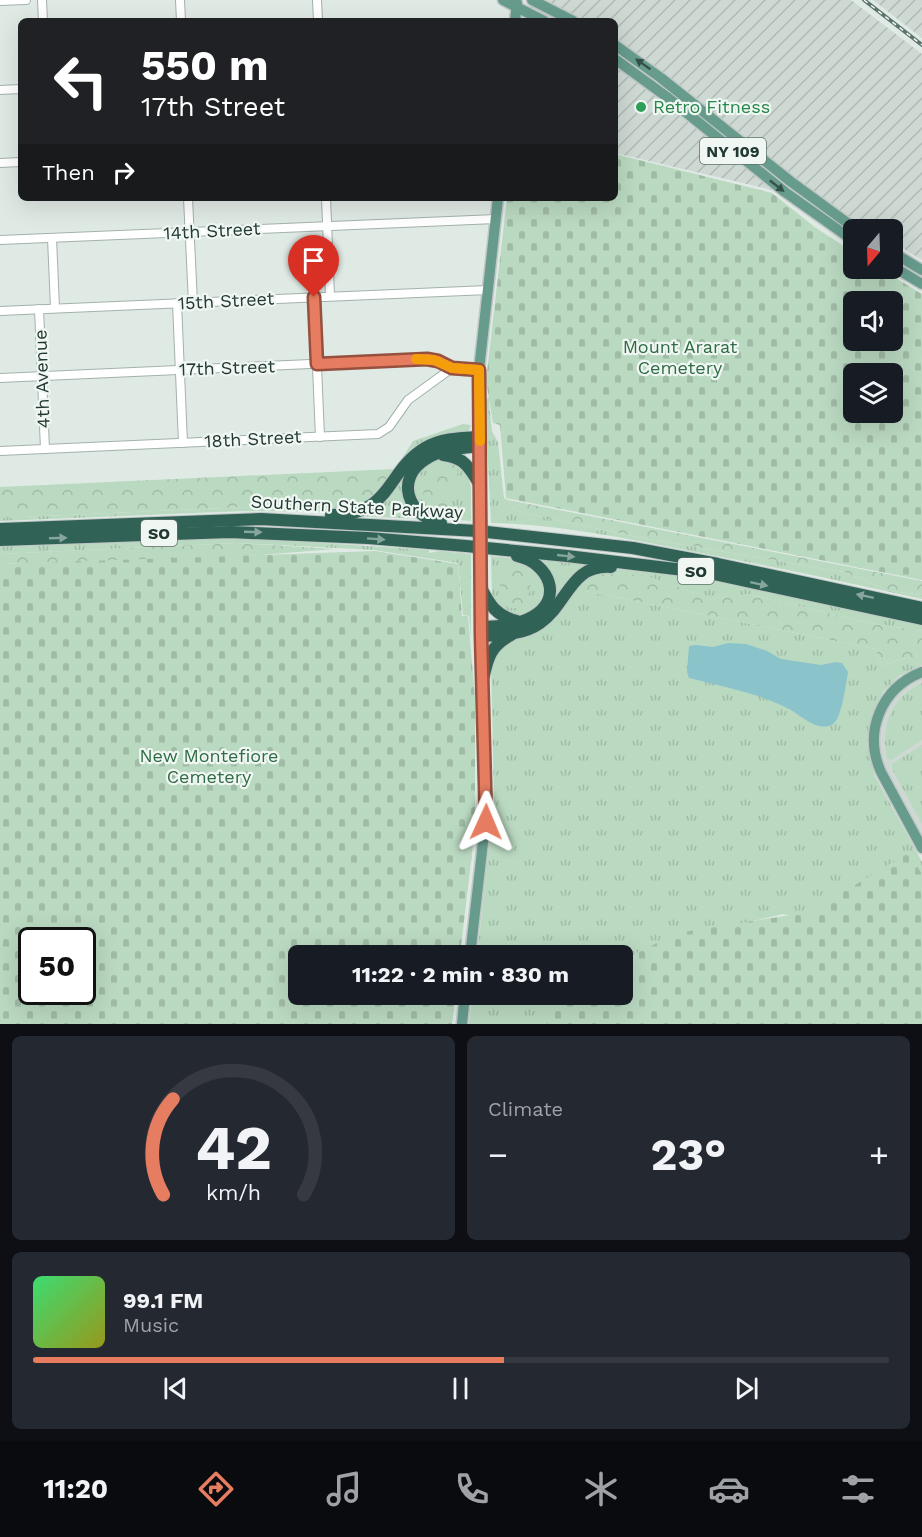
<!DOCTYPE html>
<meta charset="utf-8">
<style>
:root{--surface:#171b24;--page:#242831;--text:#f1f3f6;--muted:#9ea1a6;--line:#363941;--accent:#e77d60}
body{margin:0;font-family:"Work Sans",sans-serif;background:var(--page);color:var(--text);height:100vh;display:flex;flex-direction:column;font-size:22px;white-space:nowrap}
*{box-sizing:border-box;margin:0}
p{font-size:20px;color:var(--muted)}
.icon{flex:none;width:33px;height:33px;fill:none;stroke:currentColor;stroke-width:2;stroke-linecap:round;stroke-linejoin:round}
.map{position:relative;height:1024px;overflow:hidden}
.details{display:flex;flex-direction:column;gap:12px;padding:12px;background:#0d0f14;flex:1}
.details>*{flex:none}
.hud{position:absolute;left:18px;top:18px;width:600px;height:183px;border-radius:9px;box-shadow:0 6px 24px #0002;background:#202124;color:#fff;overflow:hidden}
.needle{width:39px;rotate:199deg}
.buttons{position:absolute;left:843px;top:219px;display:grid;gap:12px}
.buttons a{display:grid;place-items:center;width:60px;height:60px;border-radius:9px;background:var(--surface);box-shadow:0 6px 24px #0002;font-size:30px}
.speed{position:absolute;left:18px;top:927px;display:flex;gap:12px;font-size:30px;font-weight:700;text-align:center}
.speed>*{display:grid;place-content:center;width:78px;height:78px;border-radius:50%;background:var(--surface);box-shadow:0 6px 24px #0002;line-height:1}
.speed .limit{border:3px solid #111;border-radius:9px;background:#fff;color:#111}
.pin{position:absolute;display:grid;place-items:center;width:51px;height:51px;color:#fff;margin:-62px -26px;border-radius:50% 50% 50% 0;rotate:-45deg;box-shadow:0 0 6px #0007}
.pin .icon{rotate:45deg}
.me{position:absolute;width:66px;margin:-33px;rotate:1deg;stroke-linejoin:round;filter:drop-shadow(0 0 4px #0008)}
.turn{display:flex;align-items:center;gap:21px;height:126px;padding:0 24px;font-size:27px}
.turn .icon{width:78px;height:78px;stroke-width:2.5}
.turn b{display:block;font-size:42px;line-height:51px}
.then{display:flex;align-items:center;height:57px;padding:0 24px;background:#0003;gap:12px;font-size:22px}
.big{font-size:45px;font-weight:700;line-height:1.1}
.details .tile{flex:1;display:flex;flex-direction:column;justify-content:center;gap:9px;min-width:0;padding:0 21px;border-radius:9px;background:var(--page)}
.details .dial{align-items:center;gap:0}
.dial svg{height:156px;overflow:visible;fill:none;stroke:var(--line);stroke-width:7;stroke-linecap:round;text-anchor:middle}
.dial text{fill:var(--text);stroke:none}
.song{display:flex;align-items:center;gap:18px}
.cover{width:72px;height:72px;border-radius:9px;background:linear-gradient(135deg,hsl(140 70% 55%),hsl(60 70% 35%))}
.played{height:6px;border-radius:3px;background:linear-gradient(90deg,var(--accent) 55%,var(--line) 55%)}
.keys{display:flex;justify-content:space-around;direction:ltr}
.heat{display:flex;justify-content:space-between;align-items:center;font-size:33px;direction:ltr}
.details .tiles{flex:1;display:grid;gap:12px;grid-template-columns:1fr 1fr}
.tile:last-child{grid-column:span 2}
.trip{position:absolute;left:288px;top:945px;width:345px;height:60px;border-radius:9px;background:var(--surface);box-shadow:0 6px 24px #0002;font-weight:700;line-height:60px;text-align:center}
.tab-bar{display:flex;height:96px;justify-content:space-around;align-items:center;background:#090b0e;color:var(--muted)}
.tab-bar .icon{width:42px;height:42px}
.tab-bar .active{color:var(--accent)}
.tab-bar b{font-size:27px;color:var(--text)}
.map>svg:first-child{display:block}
</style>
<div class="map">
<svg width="922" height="1024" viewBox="0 0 922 1024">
<defs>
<pattern id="industrial-furrows" width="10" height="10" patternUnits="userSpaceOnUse" patternTransform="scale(1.5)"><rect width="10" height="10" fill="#ced9d4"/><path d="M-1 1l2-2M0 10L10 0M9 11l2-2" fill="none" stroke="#b1bbb6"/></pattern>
<pattern id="grass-tufts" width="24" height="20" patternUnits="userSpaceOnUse" patternTransform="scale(1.5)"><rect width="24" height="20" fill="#bad9c1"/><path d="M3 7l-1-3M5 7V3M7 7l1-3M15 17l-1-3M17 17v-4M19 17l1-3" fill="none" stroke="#a0bba6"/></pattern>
<pattern id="forest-crowns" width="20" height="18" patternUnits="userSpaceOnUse" patternTransform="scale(1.5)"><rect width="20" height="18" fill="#bad9c1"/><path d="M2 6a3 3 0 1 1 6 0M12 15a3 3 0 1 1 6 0" fill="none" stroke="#a0bba6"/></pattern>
<pattern id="cemetery-stones" width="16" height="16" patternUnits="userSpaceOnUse" patternTransform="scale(1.5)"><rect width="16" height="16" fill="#bad9c1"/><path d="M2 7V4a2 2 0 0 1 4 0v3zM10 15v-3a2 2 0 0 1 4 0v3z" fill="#a0bba6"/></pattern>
</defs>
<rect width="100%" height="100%" fill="#e0eae5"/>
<path fill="#ced9d4" d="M922,678V840L881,765L876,737L883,716L895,696L912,682Z"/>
<g fill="url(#industrial-furrows)">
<path d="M530,0H851L922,54V260L893,242L892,230L867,229L772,190L615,153V21H527Z"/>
<path d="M873,0H922V38Z"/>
</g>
<g fill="url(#grass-tufts)">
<path d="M491,394H494L489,403L492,431L498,442L504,498L508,500L512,507L524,513L637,537L831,570L844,572L890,591L922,595V599C843,581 765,565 685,550C624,538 553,524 491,523L485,401Z"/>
<path d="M463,424L471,425L468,432L450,435L380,494L344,512L243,511L0,521V518L246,507L343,511L387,482L413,441Z"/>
<path d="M449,446L407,476L424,519L352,516L401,474Z"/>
<path d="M439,457L452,458L468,473L471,489V521L434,518L414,503C412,472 412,473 439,457Z"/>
<path d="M218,536L429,550V553L440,551L471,554V639L469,616L463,615L458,563L374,550L237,543L0,554V546Z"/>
<path d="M491,556L527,560L545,579C544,607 531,621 502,613L490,594H492Z"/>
<path d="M536,558L593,563L559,602L517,626L551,596Z"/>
<path d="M602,568L665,573L720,581L793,597L823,601L922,623V631L874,624L747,594L730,598L707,597L644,576L612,573L585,591L876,649L878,659L883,665L910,657H922V665L899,676L883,692L872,714L867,744L875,776L922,862V996L799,918L783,914L664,942L623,964L622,956H477L494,800L491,663L493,652L579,579Z"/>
<path d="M922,683V740L891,760L887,758C880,727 891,697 922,683Z"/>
<path d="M922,745V824L892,769V764Z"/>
<path d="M472,995H571L550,1024H469Z"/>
</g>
<g fill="url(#forest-crowns)">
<path d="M456,464L458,473L449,487V506L442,513H436L424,502C421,473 429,467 456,464Z"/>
<path d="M394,469L383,488L362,503L343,511L246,507L0,518V487Z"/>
<path d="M508,500L922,581V595L890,591L844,572L831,570L637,537L524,513L512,507Z"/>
<path d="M237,543L335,549L223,558L0,564V554Z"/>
<path d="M515,566C534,581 536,590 518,608H508L499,583L505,567Z"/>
<path d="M612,573C623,574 635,574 646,576C685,586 704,605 747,594L874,624L922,631V657H910L883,665L878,659L876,649L585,591L581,585L592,575Z"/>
</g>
<g fill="url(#cemetery-stones)" fill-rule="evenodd">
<path d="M615,154L772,193L816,228L853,252L854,268L881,269L922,294V580L506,498L500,425L493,423L486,380L487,372L507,198H615ZM854,302H892V340H854ZM854,374H892V412H854Z"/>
<path d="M375,551L458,564L462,616H468L475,698V828L460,955L298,956V994L456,995L452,1024H0V564ZM32,940H82V992H32Z"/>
<path d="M910,852L922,875V1024H546L567,995L622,994L623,960L677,933L810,912Z"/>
</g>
<path fill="#8bc3cb" d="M728,643L746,644L767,651L781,659L821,665L836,662L842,663L848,672C846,683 842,718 833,724C819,733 801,716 791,710C760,693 723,687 689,678L687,672L689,646L696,645L713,647Z"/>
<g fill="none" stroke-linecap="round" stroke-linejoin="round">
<defs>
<g id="minor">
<path d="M42,0L43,21"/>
<path d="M180,0L181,21"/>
<path d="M317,0L318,21"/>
<path d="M0,1L26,0"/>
<path d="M0,90L21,89"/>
<path d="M0,163L21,162"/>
<path d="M188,198L193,303"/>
<path d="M326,198L330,296"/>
<path d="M52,238L55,308"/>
<path d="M0,240L496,219"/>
<path d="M314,297L320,437"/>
<path d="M177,303L183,443"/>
<path d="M39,309L45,449"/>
<path d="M0,311L488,290"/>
<path d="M0,378L423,359L438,361L452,368L479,370"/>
<path d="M0,451L378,434L389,427L408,400L452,368"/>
</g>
<g id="major">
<path d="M503,0L544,21"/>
<path d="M532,0L573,21"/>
<path d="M515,21L517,3"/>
<path d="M615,45L661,78L790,181L857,230"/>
<path d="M615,59L667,97L785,192L854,241"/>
<path d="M892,252L922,270"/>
<path d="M892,266L922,284"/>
<path d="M481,520L479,370L498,198"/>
<path d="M922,672C881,688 863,732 881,772L922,848"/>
<path d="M470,956L486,816L481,560"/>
<path d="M462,1024L465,994"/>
</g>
<g id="highway">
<path d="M443,455C464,457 470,468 480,485"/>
<path d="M331,515C393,515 385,472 425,448C442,438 461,438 480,437"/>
<path d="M441,523C408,516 394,479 426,459C441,449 462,448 480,446"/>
<path d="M0,529L261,519L478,531L633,548L718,564L922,608"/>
<path d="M0,540L230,532L368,538L466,546L567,556L709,573L922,619"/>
<path d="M481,588C490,605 496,616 517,621"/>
<path d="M481,627C498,626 517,626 532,617C564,600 550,563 517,556"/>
<path d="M481,636C501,635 523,635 540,623C568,604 570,564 611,567"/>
<path d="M482,683C488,659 488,648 511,635"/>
</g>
</defs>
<use href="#minor" stroke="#a3b1ac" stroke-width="10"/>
<use href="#major" stroke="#c1c7c6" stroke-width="13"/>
<use href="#highway" stroke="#c1c7c6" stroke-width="14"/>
<use href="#minor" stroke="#fff" stroke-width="8"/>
<use href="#major" stroke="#679c8d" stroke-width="10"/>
<use href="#highway" stroke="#306256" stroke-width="12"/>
<defs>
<path id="rail" d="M864,0L922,45"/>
</defs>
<use href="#rail" stroke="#5c746d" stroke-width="4"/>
<use href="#rail" stroke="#f0f7f3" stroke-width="1.5" stroke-dasharray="4.5" stroke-linecap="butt"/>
<defs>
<path id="major-bridge" d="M481,560V520"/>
</defs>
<use href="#major-bridge" stroke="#c1c7c6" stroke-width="13" stroke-linecap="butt"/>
<use href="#major-bridge" stroke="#679c8d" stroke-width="10"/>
</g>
<defs><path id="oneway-solid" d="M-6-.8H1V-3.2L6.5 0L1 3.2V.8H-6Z" transform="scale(1.5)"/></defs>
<g fill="#335149">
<use href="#oneway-solid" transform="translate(643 64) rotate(-145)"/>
<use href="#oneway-solid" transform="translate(777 186) rotate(38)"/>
</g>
<g fill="#86a59d">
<use href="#oneway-solid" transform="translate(253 532) rotate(2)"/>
<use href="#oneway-solid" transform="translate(58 538) rotate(-2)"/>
<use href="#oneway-solid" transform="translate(376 539) rotate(4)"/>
<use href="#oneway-solid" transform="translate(566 556) rotate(6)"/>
<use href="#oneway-solid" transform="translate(759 584) rotate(12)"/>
<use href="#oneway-solid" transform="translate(865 596) rotate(-168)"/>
</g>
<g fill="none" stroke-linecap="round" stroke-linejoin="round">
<defs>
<path id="route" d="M314,297L317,364L427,359L438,361L452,368L479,370L481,636L486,822"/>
</defs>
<use href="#route" stroke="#96513e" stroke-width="15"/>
<use href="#route" stroke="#e77d60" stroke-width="10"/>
<path stroke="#f59e0b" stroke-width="10" d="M416,359L434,360L452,368L479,370L480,441"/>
</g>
<circle fill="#2e9e5b" stroke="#f0f7f3" stroke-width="2" cx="641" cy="107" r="6"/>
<g text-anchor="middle" stroke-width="4.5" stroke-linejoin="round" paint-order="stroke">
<g fill="#f0f7f3" stroke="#60716c" stroke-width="1.5">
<rect x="700" y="138" width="66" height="26" rx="4.5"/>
<rect x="141" y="520" width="36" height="26" rx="4.5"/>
<rect x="678" y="558" width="36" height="26" rx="4.5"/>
</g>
<g font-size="16" font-weight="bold" fill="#223832">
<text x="733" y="157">NY 109</text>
<text x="159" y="539">SO</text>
<text x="696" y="577">SO</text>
</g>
<g font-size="18" fill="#27864d" stroke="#f0f7f3" text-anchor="start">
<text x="653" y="113">Retro Fitness</text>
</g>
<g font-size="18" fill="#223832" stroke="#f0f7f3">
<text transform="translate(212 231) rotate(-3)" y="6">14th Street</text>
<text transform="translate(226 301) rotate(-3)" y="6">15th Street</text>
<text transform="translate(227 368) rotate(-2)" y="6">17th Street</text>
<text transform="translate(42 379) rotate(-92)" y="6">4th Avenue</text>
<text transform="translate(253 439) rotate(-3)" y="6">18th Street</text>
<text transform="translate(357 507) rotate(3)" y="6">Southern State Parkway</text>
</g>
<g font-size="18" fill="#2f6c45" stroke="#f0f7f3">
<text x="680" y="353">Mount Ararat<tspan x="680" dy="21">Cemetery</tspan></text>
<text x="209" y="762">New Montefiore<tspan x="209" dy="21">Cemetery</tspan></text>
</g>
</g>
</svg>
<div class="buttons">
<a><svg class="needle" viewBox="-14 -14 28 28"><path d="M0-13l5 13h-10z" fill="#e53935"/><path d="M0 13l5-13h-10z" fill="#9ea1a6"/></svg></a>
<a><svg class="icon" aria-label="sound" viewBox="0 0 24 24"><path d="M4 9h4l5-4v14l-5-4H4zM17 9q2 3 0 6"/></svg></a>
<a><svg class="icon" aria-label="layers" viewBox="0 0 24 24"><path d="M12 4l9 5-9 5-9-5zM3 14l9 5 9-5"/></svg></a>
</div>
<div class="speed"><div class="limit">50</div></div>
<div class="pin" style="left:314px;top:297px;background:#d93025"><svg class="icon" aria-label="arrive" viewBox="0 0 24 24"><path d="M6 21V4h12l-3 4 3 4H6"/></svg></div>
<svg class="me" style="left:486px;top:822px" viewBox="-20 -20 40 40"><path d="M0-17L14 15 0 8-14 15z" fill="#e77d60" stroke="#fff" stroke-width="4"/></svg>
<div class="trip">11:22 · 2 min · 830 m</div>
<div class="hud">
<div class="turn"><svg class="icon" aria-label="left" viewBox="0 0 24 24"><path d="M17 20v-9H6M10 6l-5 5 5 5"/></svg><div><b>550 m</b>17th Street</div></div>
<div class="then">Then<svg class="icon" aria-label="right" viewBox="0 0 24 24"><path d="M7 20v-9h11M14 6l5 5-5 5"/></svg></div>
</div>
</div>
<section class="details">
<div class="tiles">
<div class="tile dial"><svg viewBox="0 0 100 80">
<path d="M14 69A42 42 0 1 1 86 69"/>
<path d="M14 69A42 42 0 0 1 19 20" stroke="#e77d60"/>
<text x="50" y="56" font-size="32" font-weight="700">42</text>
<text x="50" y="72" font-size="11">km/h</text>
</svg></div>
<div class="tile"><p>Climate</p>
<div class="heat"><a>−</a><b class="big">23°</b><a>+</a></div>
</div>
<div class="tile">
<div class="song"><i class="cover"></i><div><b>99.1 FM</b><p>Music</p></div></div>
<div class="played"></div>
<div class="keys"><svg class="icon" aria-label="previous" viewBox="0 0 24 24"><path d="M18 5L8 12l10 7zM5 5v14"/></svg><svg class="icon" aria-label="pause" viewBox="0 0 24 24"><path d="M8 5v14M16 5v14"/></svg><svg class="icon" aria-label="next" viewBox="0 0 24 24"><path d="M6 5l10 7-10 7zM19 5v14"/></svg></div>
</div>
</div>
</section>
<nav class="tab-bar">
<b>11:20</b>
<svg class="icon active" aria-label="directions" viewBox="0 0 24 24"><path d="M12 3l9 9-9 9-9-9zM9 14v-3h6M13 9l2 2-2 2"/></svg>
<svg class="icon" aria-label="music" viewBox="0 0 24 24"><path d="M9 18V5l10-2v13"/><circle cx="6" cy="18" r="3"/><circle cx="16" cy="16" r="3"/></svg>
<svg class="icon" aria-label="phone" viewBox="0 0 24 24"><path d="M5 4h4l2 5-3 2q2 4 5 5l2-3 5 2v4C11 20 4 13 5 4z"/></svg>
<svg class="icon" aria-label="climate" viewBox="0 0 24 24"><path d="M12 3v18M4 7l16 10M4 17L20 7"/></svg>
<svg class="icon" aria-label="car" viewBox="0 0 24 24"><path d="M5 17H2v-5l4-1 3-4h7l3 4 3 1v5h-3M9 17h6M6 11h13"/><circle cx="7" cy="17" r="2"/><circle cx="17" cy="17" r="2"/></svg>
<svg class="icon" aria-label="filters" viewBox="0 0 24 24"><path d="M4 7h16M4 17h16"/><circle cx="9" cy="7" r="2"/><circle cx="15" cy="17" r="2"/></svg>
</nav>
